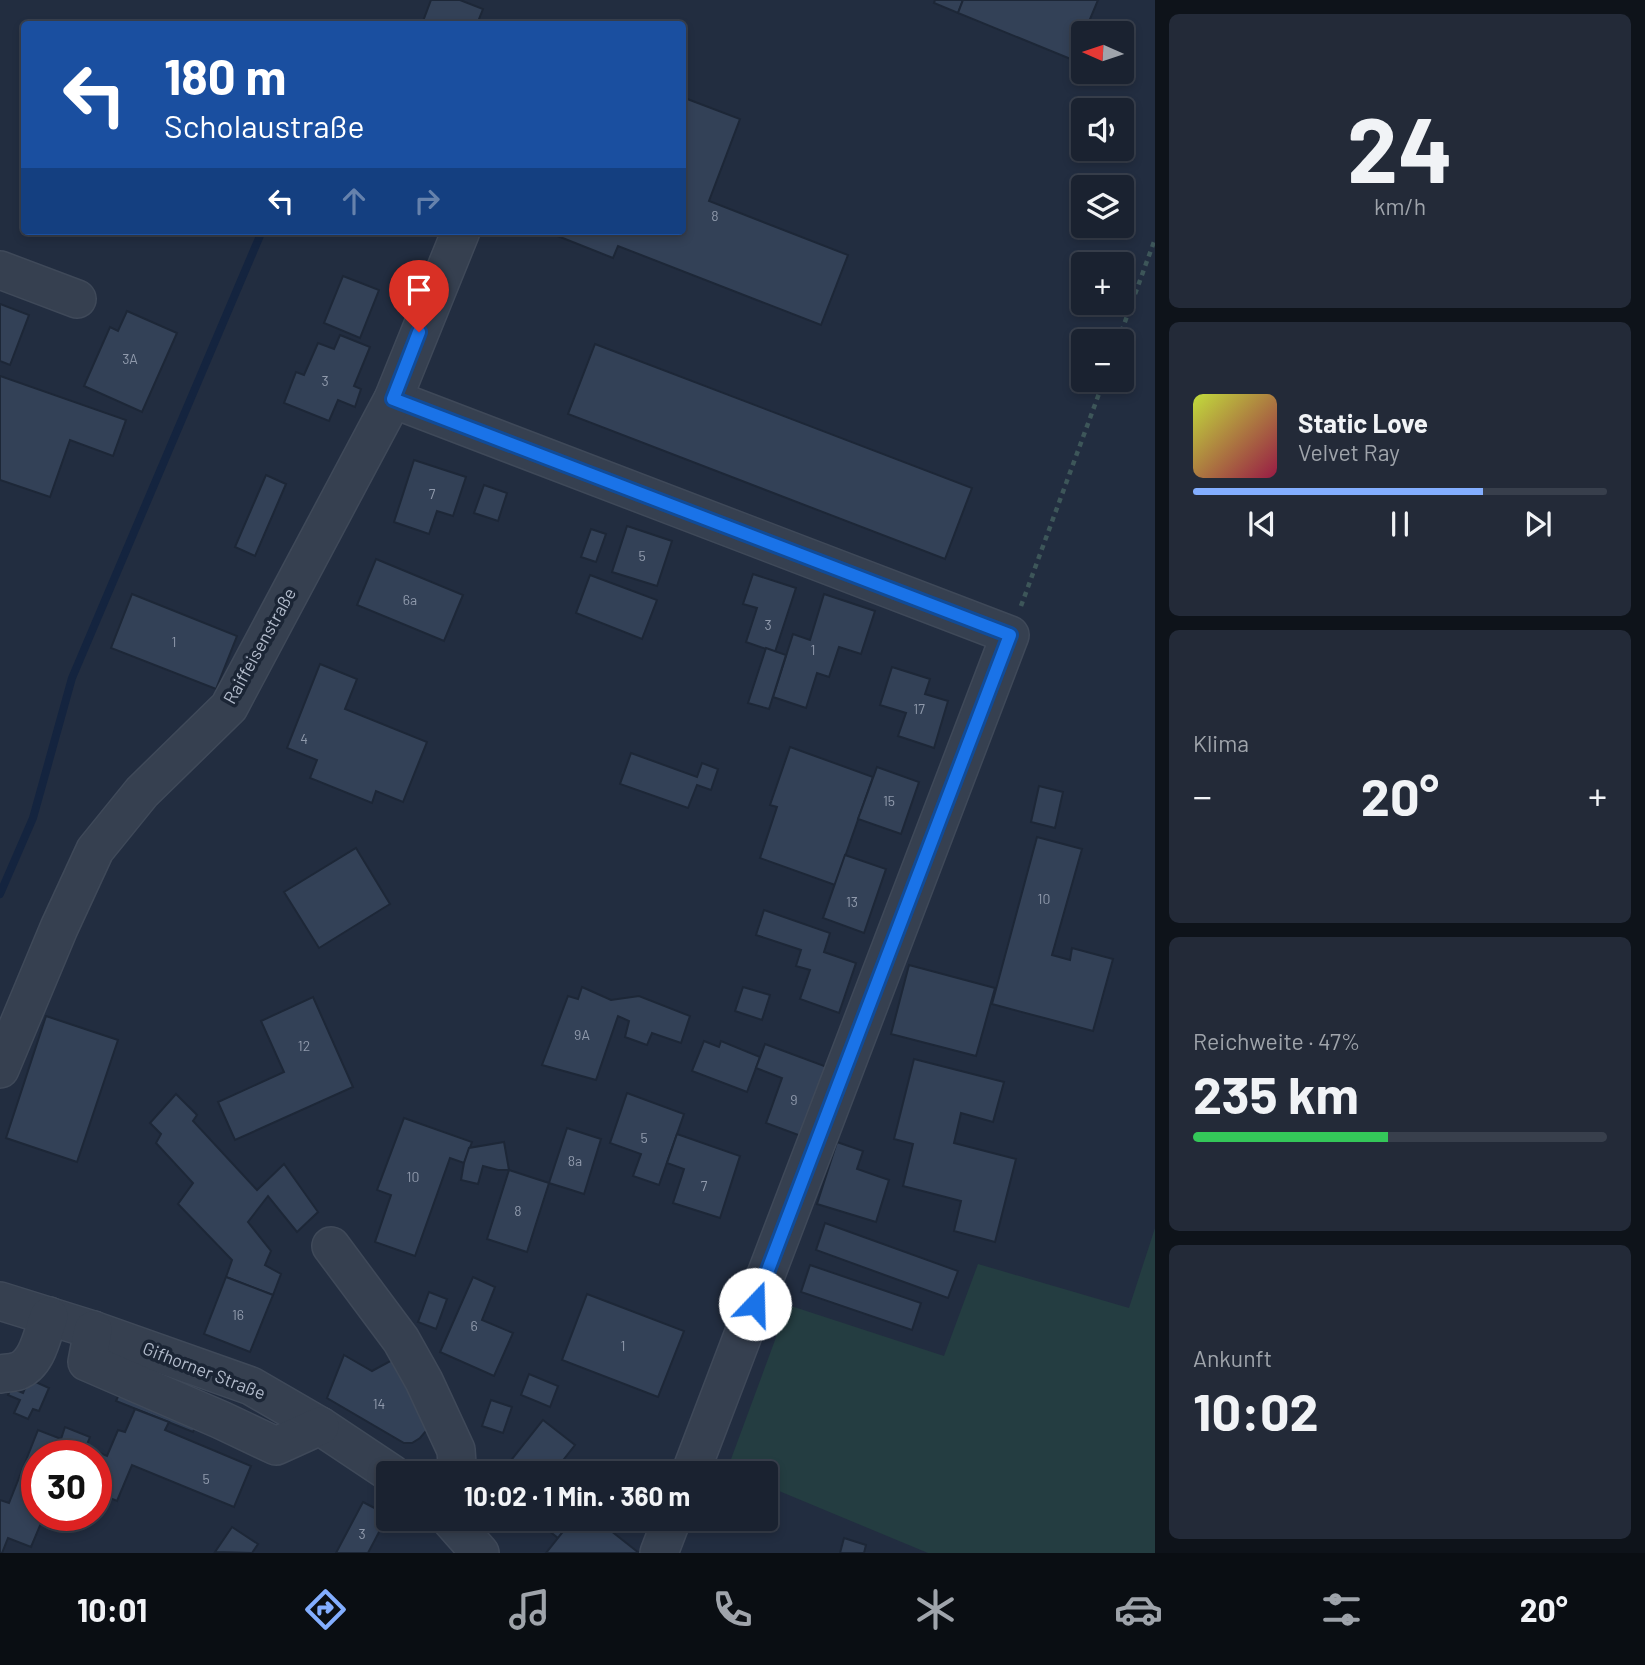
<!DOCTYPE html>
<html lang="de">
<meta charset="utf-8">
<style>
:root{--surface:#1a2230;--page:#232a38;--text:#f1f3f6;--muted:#9fa4ab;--line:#383f4c;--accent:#83aeff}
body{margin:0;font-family:Barlow,sans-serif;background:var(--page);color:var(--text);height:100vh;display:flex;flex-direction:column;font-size:26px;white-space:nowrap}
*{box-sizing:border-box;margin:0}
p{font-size:23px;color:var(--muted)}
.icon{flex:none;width:38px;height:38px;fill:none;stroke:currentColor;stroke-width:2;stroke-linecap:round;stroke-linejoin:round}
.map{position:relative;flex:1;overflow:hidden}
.side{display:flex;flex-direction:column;gap:14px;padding:14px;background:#0e131a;width:490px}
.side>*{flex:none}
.hud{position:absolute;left:21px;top:21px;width:665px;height:214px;border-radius:7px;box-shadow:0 4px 10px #0003,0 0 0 2px var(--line);background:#1a4fa0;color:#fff;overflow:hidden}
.needle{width:46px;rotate:273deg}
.tools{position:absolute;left:1071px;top:21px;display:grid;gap:14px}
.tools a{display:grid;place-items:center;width:63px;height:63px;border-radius:7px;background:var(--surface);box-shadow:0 4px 10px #0003,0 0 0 2px var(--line);font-size:35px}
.speed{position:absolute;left:21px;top:1440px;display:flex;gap:14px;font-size:35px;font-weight:700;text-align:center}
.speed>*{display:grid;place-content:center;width:91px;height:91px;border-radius:50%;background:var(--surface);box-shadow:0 4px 10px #0003,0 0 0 2px var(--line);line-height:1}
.speed .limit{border:10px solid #d22;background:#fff;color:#111}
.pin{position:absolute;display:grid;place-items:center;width:60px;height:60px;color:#fff;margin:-72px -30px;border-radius:50% 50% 50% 0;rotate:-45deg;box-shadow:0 0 7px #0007}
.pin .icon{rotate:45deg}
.me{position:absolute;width:77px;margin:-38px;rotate:21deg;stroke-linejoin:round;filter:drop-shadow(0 0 5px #0008)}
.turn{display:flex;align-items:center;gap:24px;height:147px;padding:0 28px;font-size:32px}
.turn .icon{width:91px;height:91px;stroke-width:2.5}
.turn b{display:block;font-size:49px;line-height:60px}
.lanes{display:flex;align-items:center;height:66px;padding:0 28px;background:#0003;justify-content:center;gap:35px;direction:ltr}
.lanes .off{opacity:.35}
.big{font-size:52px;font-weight:700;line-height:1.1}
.side .widget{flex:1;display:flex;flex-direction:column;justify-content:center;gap:10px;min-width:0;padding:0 24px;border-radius:10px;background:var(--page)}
.side .dial{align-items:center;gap:0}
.dial b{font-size:91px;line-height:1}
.song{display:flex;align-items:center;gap:21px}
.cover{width:84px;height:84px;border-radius:10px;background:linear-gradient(135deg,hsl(70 70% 55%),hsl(340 70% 35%))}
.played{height:7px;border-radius:4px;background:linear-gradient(90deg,var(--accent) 70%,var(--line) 70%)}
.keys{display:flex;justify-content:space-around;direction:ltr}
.heat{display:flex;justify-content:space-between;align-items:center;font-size:38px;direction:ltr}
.charge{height:10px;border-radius:5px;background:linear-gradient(90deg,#34c759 47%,var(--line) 0)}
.trip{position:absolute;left:376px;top:1461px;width:402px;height:70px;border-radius:7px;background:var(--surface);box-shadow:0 4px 10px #0003,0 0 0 2px var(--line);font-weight:700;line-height:70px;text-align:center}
.dock{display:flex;height:112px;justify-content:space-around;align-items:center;background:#0a0e13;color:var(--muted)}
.dock .icon{width:49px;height:49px}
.dock .on{color:var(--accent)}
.dock b{font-size:32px;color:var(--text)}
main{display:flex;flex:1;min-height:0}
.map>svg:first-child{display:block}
</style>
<main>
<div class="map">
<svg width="1155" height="1553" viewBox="0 0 1155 1553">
<rect width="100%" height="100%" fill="#222d40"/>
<path fill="#243d41" d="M1155,1228V1553H928L767,1486L766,1474L736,1473L727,1470L788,1305L944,1356L978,1264L1129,1308Z"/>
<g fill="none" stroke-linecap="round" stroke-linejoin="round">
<path stroke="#14243f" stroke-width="8" d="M0,894L33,818L72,678L262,231"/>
</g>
<g fill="#334157" stroke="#1d2737" stroke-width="2">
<path d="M431,0H460L483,9L477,24H422Z"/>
<path d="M935,0H963L958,13L934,3Z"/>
<path d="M963,0H1098L1073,60L958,13Z"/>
<path d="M682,97L740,119L709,201L848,255L821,325L618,246L613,258L545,231H682Z"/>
<path d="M343,276L379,290L360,338L324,323Z"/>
<path d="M0,304L29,315L10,365L0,361Z"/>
<path d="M127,311L177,333L142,412L84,386L110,327L118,331Z"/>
<path d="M340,335L370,347L354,386L361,389L355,407L338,400L329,421L284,403L296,372L304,375L318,343L334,349Z"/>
<path d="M595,344L972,488L945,559L568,414Z"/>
<path d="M0,376L126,420L113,456L70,440L50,497L0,480Z"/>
<path d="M414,460L466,477L453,516L437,511L429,534L394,522Z"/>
<path d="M266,475L286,484L255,556L235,547Z"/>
<path d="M484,485L507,493L498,521L474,513Z"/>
<path d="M627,526L672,541L657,586L612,572Z"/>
<path d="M591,529L606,534L596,562L581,557Z"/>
<path d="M376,559L463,595L444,641L357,605Z"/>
<path d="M753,574L796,588L775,652L746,642L757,608L743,604Z"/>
<path d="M590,575L657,600L642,639L576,613Z"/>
<path d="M132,594L237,636L216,689L111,648Z"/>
<path d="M824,594L875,611L861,654L839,647L829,677L817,673L806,708L773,697L793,634L810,640Z"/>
<path d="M766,648L786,655L769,709L748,703Z"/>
<path d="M320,664L357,679L345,709L427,742L403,802L376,791L372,803L310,778L317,760L287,748Z"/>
<path d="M892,667L930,679L925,694L948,701L934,748L898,736L906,713L880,705Z"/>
<path d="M790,747L873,777L835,885L760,858L777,807L770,805Z"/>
<path d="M631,753L697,777L702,763L718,769L711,790L697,785L688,808L620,784Z"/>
<path d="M877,767L919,782L901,834L858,819Z"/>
<path d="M1039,786L1063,792L1055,828L1031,822Z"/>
<path d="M1037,837L1082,849L1052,955L1070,960L1072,948L1113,959L1093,1031L992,1004Z"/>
<path d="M356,848L390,904L319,948L284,892Z"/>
<path d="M845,855L886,869L864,933L823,918Z"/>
<path d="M764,910L830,933L824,952L856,963L839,1013L800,999L810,970L796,966L801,950L756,935Z"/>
<path d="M909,965L995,988L976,1056L891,1034Z"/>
<path d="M582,987L611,1000L639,996L690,1016L681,1043L652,1033L647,1045L625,1037L629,1021L618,1016L596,1080L542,1065L568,996L578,999Z"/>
<path d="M743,987L770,995L762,1020L735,1011Z"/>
<path d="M313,997L353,1087L235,1140L218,1102L284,1072L261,1021Z"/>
<path d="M46,1016L118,1040L77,1162L6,1138Z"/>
<path d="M704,1041L719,1047L721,1041L760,1057L747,1092L692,1071Z"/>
<path d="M765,1044L827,1067L801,1136L766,1123L782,1078L756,1068Z"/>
<path d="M914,1059L1004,1082L993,1122L961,1113L954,1143L1016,1159L995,1242L954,1231L961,1201L903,1186L913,1144L894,1139Z"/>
<path d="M627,1093L684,1114L659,1185L633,1176L641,1154L610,1143Z"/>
<path d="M176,1094L197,1115L193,1121L257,1190L284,1164L318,1212L297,1232L268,1196L248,1222L271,1251L265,1265L281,1274L273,1295L226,1277L232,1260L178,1204L193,1183L156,1143L161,1134L150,1123Z"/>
<path d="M404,1118L472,1142L464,1163L450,1158L415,1256L375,1242L391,1195L377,1190Z"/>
<path d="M567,1128L601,1139L584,1194L549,1183Z"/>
<path d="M677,1134L740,1156L720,1218L673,1203L684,1169L667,1163Z"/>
<path d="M504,1142L509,1170H498L483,1166L478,1184L461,1180L464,1163L469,1148Z"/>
<path d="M837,1142L863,1151L857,1169L889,1180L876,1222L817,1204Z"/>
<path d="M509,1170L549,1183L527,1252L487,1239Z"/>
<path d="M825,1223L958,1271L948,1298L816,1250Z"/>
<path d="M810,1265L921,1303L912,1330L801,1292Z"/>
<path d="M226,1277L273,1295L250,1352L204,1334Z"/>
<path d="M473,1277L495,1287L482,1320L513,1333L494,1376L440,1352Z"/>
<path d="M429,1292L447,1299L436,1329L418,1322Z"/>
<path d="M587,1294L684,1331L658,1397L562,1360Z"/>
<path d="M344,1355L372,1371L394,1359L427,1422L426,1431L420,1438L412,1443H404L327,1398Z"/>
<path d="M128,1374L204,1404L193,1432L116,1401Z"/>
<path d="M529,1374L558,1386L550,1407L521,1395Z"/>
<path d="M29,1379L49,1388L39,1411L33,1409L28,1419L14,1413L20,1400L8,1395L11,1388L23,1393Z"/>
<path d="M491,1400L512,1407L503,1433L482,1426Z"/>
<path d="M135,1409L169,1422L165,1430L251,1466L234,1507L132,1465L117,1501L96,1492V1456H37V1516H44L31,1547L8,1538L2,1553H0V1500L9,1503L38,1430L61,1439L65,1427L90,1437L86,1447L107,1456L118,1430L125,1432Z"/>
<path d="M543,1420L575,1445L561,1463L573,1474H512L505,1468Z"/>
<path d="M635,1461L652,1474H626Z"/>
<path d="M363,1502L388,1515L368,1553H336Z"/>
<path d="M534,1519H573L558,1538Z"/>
<path d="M573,1519H596L639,1553H546Z"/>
<path d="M232,1527L258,1544L252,1553L215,1552Z"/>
<path d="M844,1538L866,1545L864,1553H840Z"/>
</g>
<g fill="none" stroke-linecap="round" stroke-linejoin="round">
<defs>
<g id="minor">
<path d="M0,270L77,299"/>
<path d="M393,399L1010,635L690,1474"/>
<path d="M0,1069L59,928L95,850L142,792L229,707L393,399L461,231"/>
<path d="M331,1246L401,1340L424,1381L456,1450L457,1464L455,1474"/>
<path d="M0,1301L93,1330L251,1386L320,1426L392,1474"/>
<path d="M93,1330L87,1362L221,1420L276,1446L320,1426"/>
<path d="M0,1374C6,1373 12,1373 18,1371C38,1363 42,1335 49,1316"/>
<path d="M450,1519L480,1553"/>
<path d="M659,1553L672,1519"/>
</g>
</defs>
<use href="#minor" stroke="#3f4959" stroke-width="40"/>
<g stroke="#3d5659" stroke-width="4.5" stroke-dasharray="5 5" stroke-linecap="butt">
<path d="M1118,341L1155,239"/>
<path d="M1021,606L1104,380"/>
</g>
<use href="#minor" stroke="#364050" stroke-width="37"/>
</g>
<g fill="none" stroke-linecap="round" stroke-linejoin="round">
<defs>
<path id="route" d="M419,332L393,399L1010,635L755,1304"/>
</defs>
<use href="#route" stroke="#114b97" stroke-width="18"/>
<use href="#route" stroke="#1a73e8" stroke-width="12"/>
</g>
<g text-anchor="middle" stroke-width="7" stroke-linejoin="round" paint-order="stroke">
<g font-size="14" fill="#909aac">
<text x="715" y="221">8</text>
<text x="130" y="364">3A</text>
<text x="325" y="386">3</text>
<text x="432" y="499">7</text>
<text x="642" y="561">5</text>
<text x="410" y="605">6a</text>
<text x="768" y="630">3</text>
<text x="174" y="647">1</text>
<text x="813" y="655">1</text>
<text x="919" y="714">17</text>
<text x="304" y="744">4</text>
<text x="889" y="806">15</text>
<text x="1044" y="904">10</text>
<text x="852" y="907">13</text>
<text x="582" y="1040">9A</text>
<text x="304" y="1051">12</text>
<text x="794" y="1105">9</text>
<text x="644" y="1143">5</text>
<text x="575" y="1166">8a</text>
<text x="413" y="1182">10</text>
<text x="704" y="1191">7</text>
<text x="518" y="1216">8</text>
<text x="238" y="1320">16</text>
<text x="474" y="1331">6</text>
<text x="623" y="1351">1</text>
<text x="379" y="1409">14</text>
<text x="206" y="1484">5</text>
<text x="362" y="1539">3</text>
</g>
<g font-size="18" fill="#b2bbcb" stroke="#1b2535">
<text transform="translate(260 646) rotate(-61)" y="6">Raiffeisenstraße</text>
<text transform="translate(204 1371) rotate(21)" y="6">Gifhorner Straße</text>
</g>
</g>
</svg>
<div class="tools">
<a><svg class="needle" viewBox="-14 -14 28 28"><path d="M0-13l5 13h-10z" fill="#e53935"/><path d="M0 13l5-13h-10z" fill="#9fa4ab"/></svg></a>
<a><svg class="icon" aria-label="sound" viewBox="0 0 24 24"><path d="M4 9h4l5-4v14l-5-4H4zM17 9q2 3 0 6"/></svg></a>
<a><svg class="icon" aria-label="layers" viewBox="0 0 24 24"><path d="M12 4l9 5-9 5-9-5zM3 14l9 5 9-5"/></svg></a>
<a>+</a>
<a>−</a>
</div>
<div class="speed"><div class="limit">30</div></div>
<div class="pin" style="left:419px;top:332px;background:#d93025"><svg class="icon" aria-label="arrive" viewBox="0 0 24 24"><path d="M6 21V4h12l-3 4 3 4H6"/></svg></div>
<svg class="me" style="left:755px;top:1304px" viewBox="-20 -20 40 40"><circle r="19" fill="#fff"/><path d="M0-13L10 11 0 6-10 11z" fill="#1a73e8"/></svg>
<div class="trip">10:02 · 1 Min. · 360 m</div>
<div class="hud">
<div class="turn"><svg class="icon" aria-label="left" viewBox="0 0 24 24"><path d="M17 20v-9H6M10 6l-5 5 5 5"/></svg><div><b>180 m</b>Scholaustraße</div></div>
<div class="lanes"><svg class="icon" aria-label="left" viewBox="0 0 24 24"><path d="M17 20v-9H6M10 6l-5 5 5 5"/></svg><svg class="icon off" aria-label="ahead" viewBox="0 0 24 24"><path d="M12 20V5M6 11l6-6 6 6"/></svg><svg class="icon off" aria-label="right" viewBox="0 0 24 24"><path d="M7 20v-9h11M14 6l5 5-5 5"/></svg></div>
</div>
</div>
<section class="side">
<div class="widget dial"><b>24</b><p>km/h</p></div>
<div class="widget">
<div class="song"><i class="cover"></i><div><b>Static Love</b><p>Velvet Ray</p></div></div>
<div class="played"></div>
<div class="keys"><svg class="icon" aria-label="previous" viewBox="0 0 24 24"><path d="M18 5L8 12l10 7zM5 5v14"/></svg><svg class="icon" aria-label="pause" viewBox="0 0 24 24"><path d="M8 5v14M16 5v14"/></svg><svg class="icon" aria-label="next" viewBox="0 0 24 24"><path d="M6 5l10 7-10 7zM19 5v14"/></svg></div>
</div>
<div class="widget"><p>Klima</p>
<div class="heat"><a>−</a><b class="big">20°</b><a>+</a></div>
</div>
<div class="widget"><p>Reichweite · 47%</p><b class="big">235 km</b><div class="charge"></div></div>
<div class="widget"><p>Ankunft</p><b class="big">10:02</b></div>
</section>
</main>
<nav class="dock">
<b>10:01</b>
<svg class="icon on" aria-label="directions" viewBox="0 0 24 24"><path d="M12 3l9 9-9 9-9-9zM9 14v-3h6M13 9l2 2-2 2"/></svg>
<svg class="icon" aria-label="music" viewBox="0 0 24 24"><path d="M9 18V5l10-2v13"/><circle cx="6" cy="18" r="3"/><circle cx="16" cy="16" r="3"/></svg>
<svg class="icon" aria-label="phone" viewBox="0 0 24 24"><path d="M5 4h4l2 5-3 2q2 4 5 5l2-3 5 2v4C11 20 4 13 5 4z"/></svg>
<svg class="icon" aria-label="climate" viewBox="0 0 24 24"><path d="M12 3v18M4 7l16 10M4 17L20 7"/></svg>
<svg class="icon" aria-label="car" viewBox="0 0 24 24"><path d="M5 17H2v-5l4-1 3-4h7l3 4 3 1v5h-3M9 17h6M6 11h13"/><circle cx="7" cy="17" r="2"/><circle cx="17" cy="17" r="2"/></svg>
<svg class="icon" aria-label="filters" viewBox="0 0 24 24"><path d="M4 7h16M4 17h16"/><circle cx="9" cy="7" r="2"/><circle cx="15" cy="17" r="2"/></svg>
<b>20°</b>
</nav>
